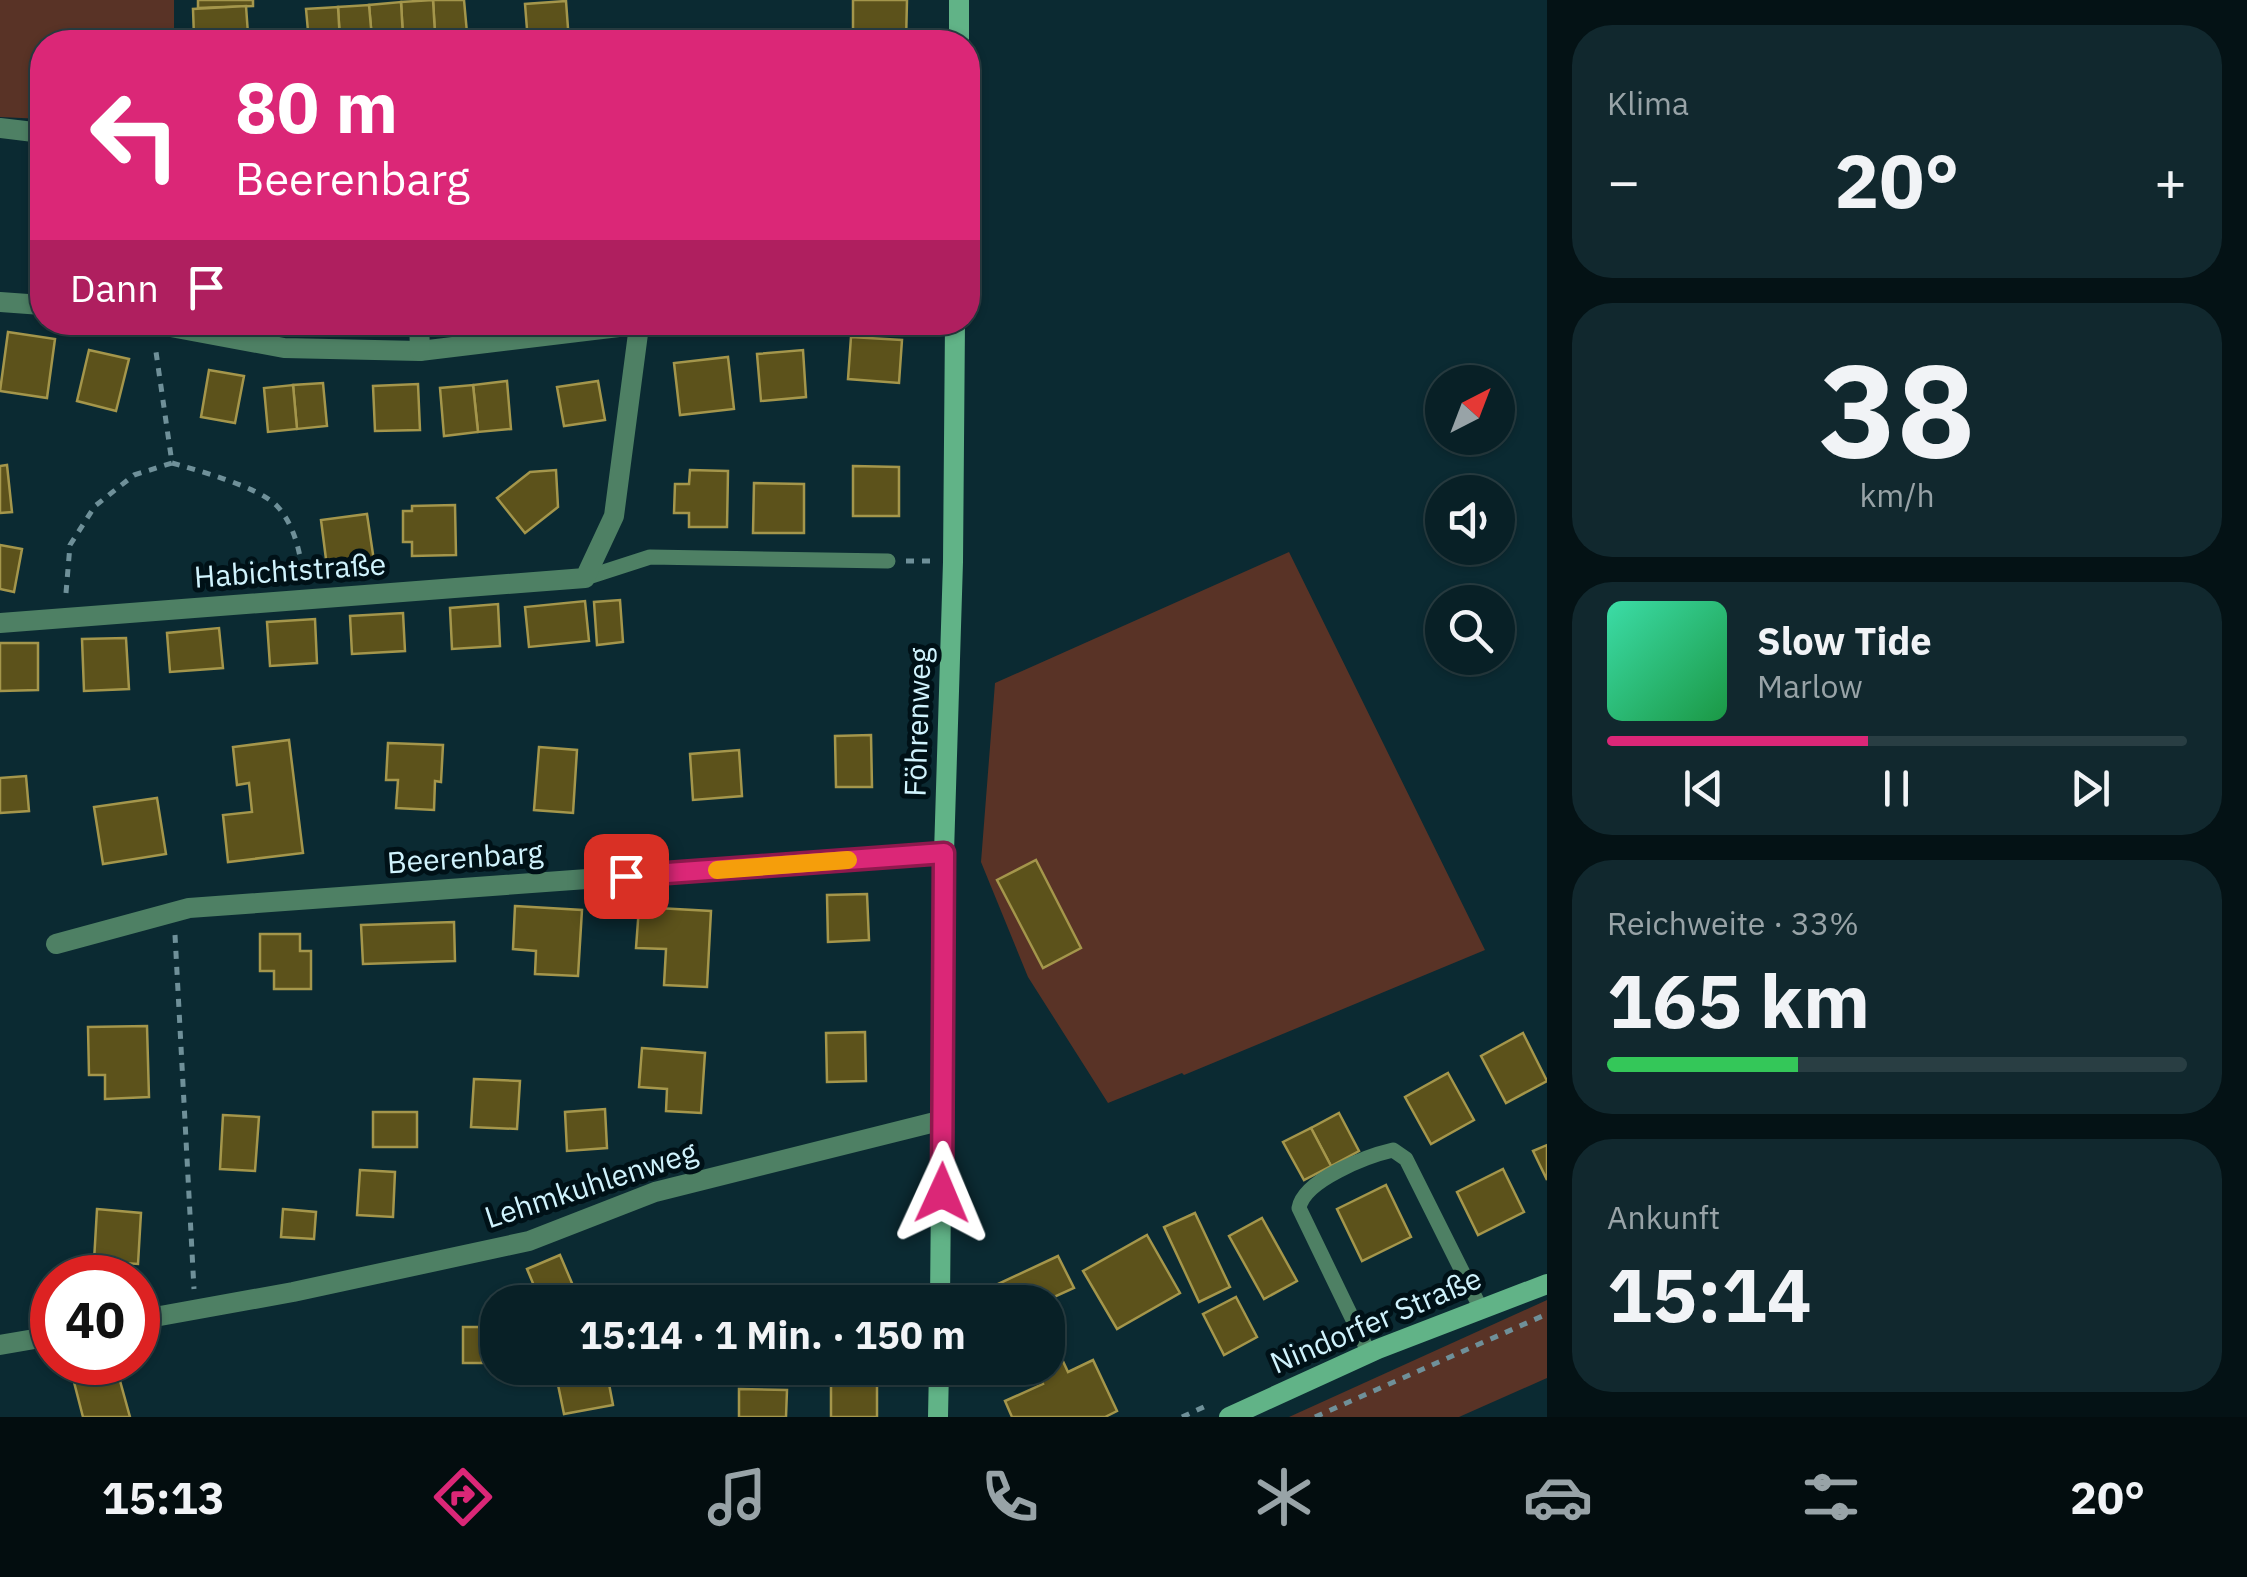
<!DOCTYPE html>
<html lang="de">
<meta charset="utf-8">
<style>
:root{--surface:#082026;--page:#11282e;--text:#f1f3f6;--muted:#98a3a7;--line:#293e43;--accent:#db2777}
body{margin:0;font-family:"IBM Plex Sans",sans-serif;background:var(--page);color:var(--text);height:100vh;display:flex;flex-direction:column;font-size:38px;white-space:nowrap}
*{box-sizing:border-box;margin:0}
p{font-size:32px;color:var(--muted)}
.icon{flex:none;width:55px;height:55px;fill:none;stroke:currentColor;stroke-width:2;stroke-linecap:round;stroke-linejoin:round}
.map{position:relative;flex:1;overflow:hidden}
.panel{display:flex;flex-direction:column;gap:25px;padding:25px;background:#041215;width:700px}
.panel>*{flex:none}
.hud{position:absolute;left:30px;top:30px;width:950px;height:305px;border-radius:40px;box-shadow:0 2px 8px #0004,0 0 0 2px var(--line);background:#db2777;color:#fff;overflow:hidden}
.needle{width:65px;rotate:42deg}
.buttons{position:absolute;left:1425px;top:365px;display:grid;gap:20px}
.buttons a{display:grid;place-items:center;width:90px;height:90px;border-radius:50%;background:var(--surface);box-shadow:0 2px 8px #0004,0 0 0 2px var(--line);font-size:50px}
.speed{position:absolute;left:30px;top:1255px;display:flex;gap:20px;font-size:50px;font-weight:700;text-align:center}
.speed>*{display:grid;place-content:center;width:130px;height:130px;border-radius:50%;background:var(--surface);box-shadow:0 2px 8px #0004,0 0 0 2px var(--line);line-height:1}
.speed .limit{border:15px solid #d22;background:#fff;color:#111}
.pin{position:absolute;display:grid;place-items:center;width:85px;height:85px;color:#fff;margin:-42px;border-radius:20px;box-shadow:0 5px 15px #0006}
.me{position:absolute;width:110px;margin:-55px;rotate:1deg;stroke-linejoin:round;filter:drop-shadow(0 0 8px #0008)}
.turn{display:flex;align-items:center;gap:35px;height:210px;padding:0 40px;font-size:45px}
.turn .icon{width:130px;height:130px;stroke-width:2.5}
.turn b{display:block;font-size:70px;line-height:85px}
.then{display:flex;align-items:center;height:95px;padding:0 40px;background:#0003;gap:20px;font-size:38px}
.big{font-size:75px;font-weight:700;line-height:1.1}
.panel .tile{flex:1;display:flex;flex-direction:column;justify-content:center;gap:15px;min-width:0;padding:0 35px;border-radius:40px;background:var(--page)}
.panel .dial{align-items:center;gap:0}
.dial b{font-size:130px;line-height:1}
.song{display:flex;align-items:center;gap:30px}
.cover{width:120px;height:120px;border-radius:15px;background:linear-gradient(135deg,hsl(160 70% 55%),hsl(140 70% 35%))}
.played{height:10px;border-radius:5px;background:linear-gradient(90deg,var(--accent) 45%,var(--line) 45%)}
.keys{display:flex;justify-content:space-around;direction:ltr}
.heat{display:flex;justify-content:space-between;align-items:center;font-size:55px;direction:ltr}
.charge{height:15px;border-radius:8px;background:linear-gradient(90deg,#34c759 33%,var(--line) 0)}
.trip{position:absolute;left:480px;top:1285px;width:585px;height:100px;border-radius:40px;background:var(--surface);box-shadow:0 2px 8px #0004,0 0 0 2px var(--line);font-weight:700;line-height:100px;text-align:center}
.tab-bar{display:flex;height:160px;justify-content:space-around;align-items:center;background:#030d0f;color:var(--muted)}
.tab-bar .icon{width:70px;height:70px}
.tab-bar .on{color:var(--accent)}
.tab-bar b{font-size:45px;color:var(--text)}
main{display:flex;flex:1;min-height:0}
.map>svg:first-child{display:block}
</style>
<main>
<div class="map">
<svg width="1547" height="1417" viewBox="0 0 1547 1417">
<rect width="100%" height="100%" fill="#0b2a32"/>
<g fill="#593326">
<path d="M0,0H174V42H42V119L0,117Z"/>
<path d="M1289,552L1485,950L1184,1075L1182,1073L1108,1103L1028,977L981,862L995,683Z"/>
<path d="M1547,1300V1378L1459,1417H1289Z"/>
</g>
<g fill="#5c521b" stroke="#a4964b" stroke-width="2.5">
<path d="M198,0H253V6L198,8Z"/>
<path d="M433,0H464L467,33L435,34Z"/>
<path d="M433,0L435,34L403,37L401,2Z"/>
<path d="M853,0H907L906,42H853Z"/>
<path d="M566,1L569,42H528L525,4Z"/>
<path d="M401,2L403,37L372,39L369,5Z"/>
<path d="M369,5L372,39L340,41L338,7Z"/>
<path d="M246,6L248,34L194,37L193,9Z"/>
<path d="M338,7L340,41L309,42L306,9Z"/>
<path d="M248,34V42H195L194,37Z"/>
<path d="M8,332L55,339L47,398L0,391Z"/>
<path d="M851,337L902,340L899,383L848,379Z"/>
<path d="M89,350L129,359L116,411L77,401Z"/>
<path d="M803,350L806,397L761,401L757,354Z"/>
<path d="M728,357L734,409L680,415L674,363Z"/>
<path d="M209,370L244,376L235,423L201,417Z"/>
<path d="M507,381L511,429L478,432L473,385Z"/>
<path d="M598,381L605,420L564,426L557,387Z"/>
<path d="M323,383L327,426L297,429L293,385Z"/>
<path d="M418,384L420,430L375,431L373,386Z"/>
<path d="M293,385L297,429L268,432L264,388Z"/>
<path d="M473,385L478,432L444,436L440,388Z"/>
<path d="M7,465L12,512L0,513V466Z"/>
<path d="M853,466L899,467V516H853Z"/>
<path d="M556,470L558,507L525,533L497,498L530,472Z"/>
<path d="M690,470L728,471L727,527H689V513H674L675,484H689Z"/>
<path d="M754,483L804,484V533H753Z"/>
<path d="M455,505L456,555L412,556V542H403V511H412V506Z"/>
<path d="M367,514L374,561L327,567L321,520Z"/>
<path d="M0,545L22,549L14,592L0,589Z"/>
<path d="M620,600L623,642L597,645L594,602Z"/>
<path d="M585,601L589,641L529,647L525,607Z"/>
<path d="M498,604L500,646L452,649L450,608Z"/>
<path d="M403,613L405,651L352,654L350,616Z"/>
<path d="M315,619L317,663L270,666L267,622Z"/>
<path d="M219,628L223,668L170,672L167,633Z"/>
<path d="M126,638L129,689L84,691L82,639Z"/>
<path d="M0,643H38V690L0,691Z"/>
<path d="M871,735L872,787H836L835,736Z"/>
<path d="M289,740L303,853L228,862L223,815L252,812L249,783L237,785L233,747Z"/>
<path d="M388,743L443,745L441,782L435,781L434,810L396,808L398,780H386Z"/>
<path d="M539,747L577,750L573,813L534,810Z"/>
<path d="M739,750L742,796L693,800L690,754Z"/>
<path d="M26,776L29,811L0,813V778Z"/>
<path d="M157,798L166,854L103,864L94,807Z"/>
<path d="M1036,860L1081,948L1043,968L997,880Z"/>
<path d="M867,894L869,940L828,942L827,895Z"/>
<path d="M515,906L582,910L578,976L535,974L536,951L513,949Z"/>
<path d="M639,907L711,911L707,987L664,985L666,949L636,948Z"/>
<path d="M454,922L455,961L363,964L361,925Z"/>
<path d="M260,934H300V951H311V989H274V971H260Z"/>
<path d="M147,1026L149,1097L105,1099V1075H89L88,1027Z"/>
<path d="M865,1032L866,1081L827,1082L826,1033Z"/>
<path d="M1523,1033L1547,1081L1506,1103L1481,1056Z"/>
<path d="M642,1048L705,1053L701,1113L666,1111L667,1089L639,1087Z"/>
<path d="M1448,1073L1474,1120L1431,1144L1405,1097Z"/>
<path d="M474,1079L520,1081L517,1129L471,1127Z"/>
<path d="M605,1109L607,1148L567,1151L565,1112Z"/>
<rect x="373" y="1112" width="44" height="35"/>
<path d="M1339,1113L1359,1151L1331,1166L1311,1128Z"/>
<path d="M223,1115L259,1117L255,1171L220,1169Z"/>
<path d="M1311,1128L1331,1166L1304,1180L1283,1142Z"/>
<path d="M1547,1145V1180L1533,1151Z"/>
<path d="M1503,1169L1524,1212L1478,1235L1457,1192Z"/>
<path d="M360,1170L395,1172L393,1217L357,1215Z"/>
<path d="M1386,1185L1411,1237L1362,1261L1337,1209Z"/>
<path d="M97,1209L141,1213L138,1264L94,1261Z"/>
<path d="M283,1209L316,1212L314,1239L281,1237Z"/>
<path d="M1195,1213L1230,1287L1199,1302L1164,1227Z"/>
<path d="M1262,1218L1297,1281L1264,1299L1229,1236Z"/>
<path d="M1147,1235L1180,1293L1117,1329L1083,1271Z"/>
<path d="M560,1255L580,1302H534L540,1300L527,1269Z"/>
<path d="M1058,1256L1074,1288L1043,1302H985L981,1292Z"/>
<path d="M1236,1297L1257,1337L1224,1355L1203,1314Z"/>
<path d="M463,1327H488V1332H498V1356H482V1363H463Z"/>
<path d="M1048,1329L1068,1372L1093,1360L1117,1411L1105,1417H1012L1005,1401L1043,1384L1035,1368H1048Z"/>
<path d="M596,1368H606L613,1405L564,1414L556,1375Z"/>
<rect x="831" y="1368" width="46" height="49"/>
<path d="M117,1370L130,1417H83L74,1382Z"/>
<path d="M739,1389L787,1390L786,1417H739Z"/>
</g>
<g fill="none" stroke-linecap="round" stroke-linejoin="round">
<g stroke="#6f9099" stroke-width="5" stroke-dasharray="8 8" stroke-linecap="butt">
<path d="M172,463C197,470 258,487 276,505C294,523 301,554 303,578"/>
<path d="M906,561H930"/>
<path d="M66,593L70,545L95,506L134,475L172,463L155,345"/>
<path d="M175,935L194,1289"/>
<path d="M1182,1417L1208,1405"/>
<path d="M1315,1417L1547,1314"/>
</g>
<g stroke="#4e8064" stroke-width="15">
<path d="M585,578L650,557L888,561"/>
<path d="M1369,1353L1299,1208C1304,1180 1367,1156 1393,1150L1406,1159L1481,1309"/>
</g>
<g stroke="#4e8064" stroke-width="20">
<path d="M0,128L42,133"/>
<path d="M0,302L42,305"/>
<path d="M144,322L284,348L420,351L660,322"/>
<path d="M419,322L420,351"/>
<path d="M0,623L585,578L614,516L639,326"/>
<path d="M56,944L189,908L944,853"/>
<path d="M138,1320L293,1292L529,1241L655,1192L943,1120"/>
<path d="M0,1345L52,1336"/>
</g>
<g stroke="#61b387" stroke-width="20">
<path d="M959,42V0"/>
<path d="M940,1302L944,853L953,562L955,322"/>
<path d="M938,1417L939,1368"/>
<path d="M1229,1417L1378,1349L1547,1284"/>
</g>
</g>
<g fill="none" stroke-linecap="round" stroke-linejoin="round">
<defs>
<path id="route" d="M626,876L944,853L942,1193"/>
</defs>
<use href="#route" stroke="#8e194d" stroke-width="25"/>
<use href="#route" stroke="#db2777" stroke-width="18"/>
<path stroke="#f59e0b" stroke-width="18" d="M717,870L848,860"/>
</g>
<g text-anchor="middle" stroke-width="10" stroke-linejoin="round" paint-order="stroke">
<g font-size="30" fill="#d0f3fd" stroke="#001117">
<text transform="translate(290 571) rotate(-4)" y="10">Habichtstraße</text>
<text transform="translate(918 722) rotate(-88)" y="10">Föhrenweg</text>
<text transform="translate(465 858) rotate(-4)" y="10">Beerenbarg</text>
<text transform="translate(591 1185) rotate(-18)" y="10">Lehmkuhlenweg</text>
<text transform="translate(1376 1321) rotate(-23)" y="10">Nindorfer Straße</text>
</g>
</g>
</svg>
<div class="buttons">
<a><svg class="needle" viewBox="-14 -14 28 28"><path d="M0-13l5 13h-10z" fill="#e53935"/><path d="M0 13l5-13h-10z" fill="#98a3a7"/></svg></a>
<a><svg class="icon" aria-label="sound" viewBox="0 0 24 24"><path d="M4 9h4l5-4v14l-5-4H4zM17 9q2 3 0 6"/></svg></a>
<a><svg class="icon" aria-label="search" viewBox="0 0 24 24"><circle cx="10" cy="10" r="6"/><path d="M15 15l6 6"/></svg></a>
</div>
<div class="speed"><div class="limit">40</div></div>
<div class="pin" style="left:626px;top:876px;background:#d93025"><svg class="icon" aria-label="arrive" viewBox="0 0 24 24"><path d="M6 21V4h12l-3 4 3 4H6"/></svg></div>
<svg class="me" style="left:942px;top:1193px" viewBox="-20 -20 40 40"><path d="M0-17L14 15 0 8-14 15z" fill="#db2777" stroke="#fff" stroke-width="4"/></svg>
<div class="trip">15:14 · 1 Min. · 150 m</div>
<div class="hud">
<div class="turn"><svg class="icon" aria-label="left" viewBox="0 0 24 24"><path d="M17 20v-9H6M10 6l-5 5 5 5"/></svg><div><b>80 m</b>Beerenbarg</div></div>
<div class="then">Dann<svg class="icon" aria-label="arrive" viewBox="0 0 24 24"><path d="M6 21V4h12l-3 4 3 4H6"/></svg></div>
</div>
</div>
<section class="panel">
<div class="tile"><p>Klima</p>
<div class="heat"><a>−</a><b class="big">20°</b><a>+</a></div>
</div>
<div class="tile dial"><b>38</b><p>km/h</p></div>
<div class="tile">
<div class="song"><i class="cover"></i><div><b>Slow Tide</b><p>Marlow</p></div></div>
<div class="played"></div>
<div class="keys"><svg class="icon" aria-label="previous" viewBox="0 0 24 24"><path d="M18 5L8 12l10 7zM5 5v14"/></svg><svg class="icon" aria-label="pause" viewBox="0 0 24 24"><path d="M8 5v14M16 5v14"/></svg><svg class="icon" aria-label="next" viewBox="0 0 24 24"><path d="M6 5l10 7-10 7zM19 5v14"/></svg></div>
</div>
<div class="tile"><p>Reichweite · 33%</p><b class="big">165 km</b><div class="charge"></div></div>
<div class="tile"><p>Ankunft</p><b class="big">15:14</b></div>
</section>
</main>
<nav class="tab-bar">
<b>15:13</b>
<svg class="icon on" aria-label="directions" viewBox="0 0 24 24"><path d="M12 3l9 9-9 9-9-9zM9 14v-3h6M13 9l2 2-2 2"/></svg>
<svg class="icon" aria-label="music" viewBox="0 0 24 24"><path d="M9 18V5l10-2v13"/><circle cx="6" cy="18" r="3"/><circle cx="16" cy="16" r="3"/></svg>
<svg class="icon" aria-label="phone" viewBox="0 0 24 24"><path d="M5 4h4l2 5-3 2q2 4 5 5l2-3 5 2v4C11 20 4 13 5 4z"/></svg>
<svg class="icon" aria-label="climate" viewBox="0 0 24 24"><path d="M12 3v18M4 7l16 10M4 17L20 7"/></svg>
<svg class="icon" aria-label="car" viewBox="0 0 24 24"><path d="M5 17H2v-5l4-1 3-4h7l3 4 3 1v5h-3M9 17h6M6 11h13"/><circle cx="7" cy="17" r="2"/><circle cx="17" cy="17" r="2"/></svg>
<svg class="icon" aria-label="filters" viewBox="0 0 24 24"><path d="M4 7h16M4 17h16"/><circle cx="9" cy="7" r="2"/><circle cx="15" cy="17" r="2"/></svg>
<b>20°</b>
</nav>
